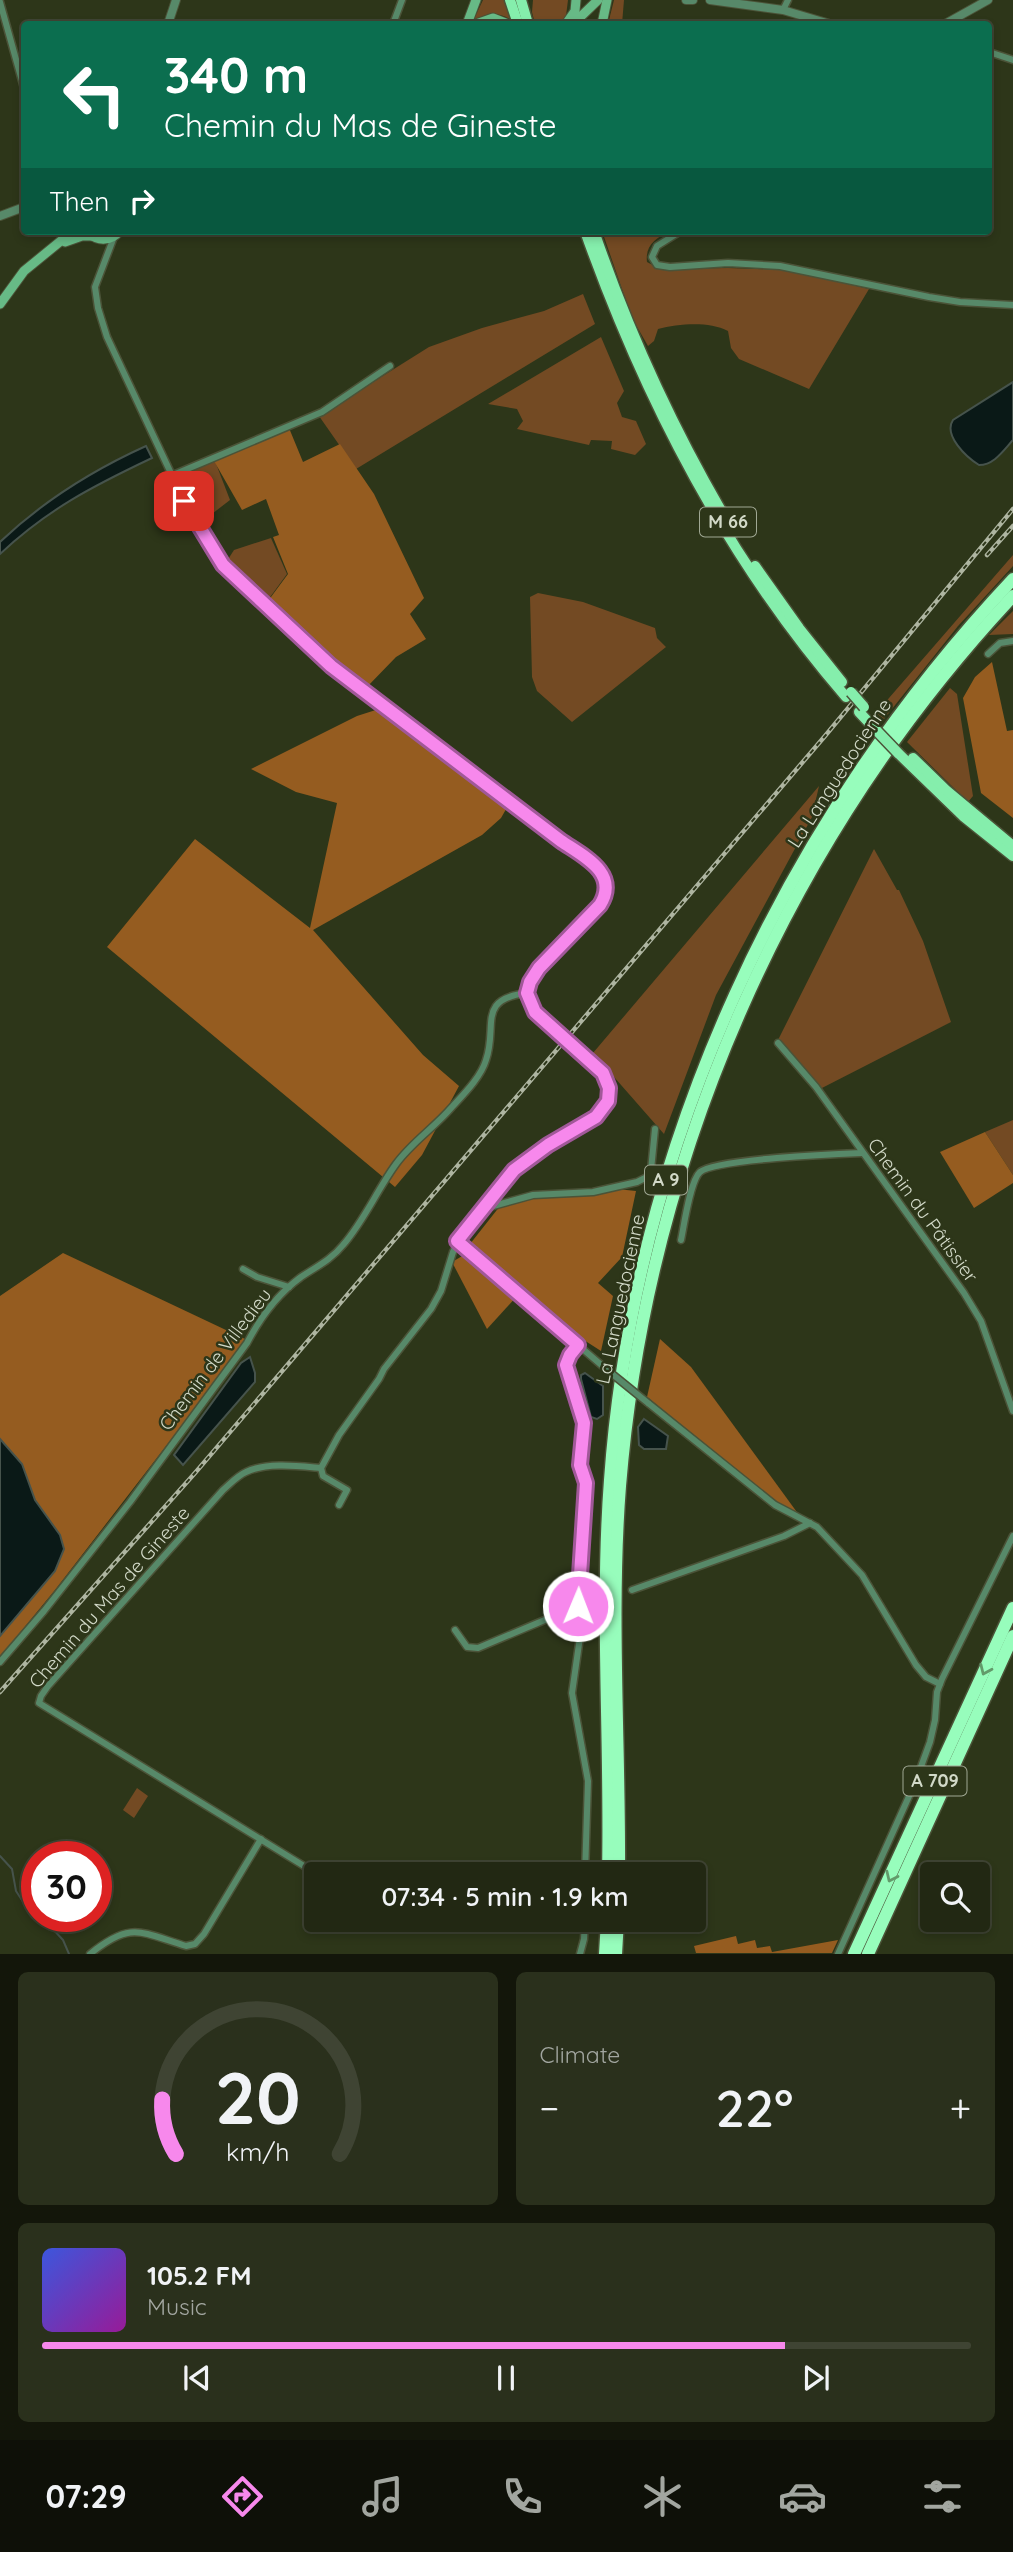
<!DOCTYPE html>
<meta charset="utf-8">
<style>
:root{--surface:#222813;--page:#2a301c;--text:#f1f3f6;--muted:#a2a6a0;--line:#3f4433;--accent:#f788ec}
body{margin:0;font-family:Quicksand,sans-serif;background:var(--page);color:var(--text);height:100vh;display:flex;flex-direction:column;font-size:26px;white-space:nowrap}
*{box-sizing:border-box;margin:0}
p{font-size:23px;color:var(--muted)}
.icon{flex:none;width:38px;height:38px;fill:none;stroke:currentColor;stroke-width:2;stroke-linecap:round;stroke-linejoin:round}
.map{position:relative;height:1954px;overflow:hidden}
.panel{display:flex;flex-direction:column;gap:18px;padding:18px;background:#13160a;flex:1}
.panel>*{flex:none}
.guide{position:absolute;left:21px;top:21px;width:971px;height:214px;border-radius:7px;box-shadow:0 4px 10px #0003,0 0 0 2px var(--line);background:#0b6e4f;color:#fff;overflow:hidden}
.fabs{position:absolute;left:920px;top:1862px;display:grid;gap:14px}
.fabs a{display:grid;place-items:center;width:70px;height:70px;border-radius:7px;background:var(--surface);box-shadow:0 4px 10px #0003,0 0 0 2px var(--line);font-size:35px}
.speed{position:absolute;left:21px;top:1841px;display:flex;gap:14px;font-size:35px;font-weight:700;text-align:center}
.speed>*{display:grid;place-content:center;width:91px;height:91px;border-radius:50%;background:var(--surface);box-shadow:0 4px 10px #0003,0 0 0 2px var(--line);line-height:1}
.speed .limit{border:10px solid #d22;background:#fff;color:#111}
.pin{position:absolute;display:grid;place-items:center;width:60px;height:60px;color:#fff;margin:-30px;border-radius:14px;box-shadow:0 4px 10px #0006}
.me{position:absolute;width:77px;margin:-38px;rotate:1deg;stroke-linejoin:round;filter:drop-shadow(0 0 5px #0008)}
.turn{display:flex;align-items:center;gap:24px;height:147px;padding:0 28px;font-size:32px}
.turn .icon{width:91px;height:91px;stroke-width:2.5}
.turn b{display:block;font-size:49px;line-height:60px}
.then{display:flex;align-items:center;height:66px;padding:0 28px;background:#0003;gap:14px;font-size:26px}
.big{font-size:52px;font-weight:600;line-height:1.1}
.panel .widget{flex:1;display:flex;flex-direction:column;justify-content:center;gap:10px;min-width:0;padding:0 24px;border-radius:10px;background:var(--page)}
.panel .dial{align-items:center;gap:0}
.dial svg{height:182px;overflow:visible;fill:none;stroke:var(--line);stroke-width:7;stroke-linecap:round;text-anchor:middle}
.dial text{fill:var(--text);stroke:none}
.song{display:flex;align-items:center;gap:21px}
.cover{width:84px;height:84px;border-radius:10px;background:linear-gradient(135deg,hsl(230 70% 55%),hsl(300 70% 35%))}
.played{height:7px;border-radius:4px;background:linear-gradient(90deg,var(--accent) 80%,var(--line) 80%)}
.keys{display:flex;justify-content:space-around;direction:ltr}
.heat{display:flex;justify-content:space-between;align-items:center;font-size:38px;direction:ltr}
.panel .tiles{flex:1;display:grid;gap:18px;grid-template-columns:1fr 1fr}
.widget:last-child{grid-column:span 2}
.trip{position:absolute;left:304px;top:1862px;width:402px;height:70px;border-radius:7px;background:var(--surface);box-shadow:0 4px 10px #0003,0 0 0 2px var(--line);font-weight:600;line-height:70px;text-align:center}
.menu{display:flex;height:112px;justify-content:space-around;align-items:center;background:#0e1008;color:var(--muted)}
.menu .icon{width:49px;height:49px}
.menu .selected{color:var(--accent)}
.menu b{font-size:32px;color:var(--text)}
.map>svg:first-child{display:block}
</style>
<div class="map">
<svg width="1013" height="1954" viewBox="0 0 1013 1954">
<rect width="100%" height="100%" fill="#2d3619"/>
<g fill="#734a23">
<path d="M483,0H504L510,19C495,11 485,13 472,23Z"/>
<path d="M533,0H568L566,16L559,24H535L532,12Z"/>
<path d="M614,0H624L622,24H608Z"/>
<path d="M602,231H670C656,238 645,245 647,262L660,269L728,268L789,270L869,289L809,389L739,359L731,348L728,331C708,321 679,324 658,329L654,341L648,346L632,318Z"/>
<path d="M583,294L595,324L356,469L319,416L429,347L482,328L544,311Z"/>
<path d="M601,337L624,391L617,403L622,417L636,421L646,444L635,455L611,449L612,441L591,440L589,445L517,429L523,421L517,409L488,404Z"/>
<path d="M215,461L230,500L208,517H194L177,477Z"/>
<path d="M271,538L287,574L268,600L225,564L234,550Z"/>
<path d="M1013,555V566L958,626L884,719L876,713Z"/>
<path d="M538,593L583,602L655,628L657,638L666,647L572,722L537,691L532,677L530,597Z"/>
<path d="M1013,611V634L989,635Z"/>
<path d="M950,688L957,694L973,796L968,802L907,742Z"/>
<path d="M819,786L812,817L716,995L664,1134L593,1053Z"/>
<path d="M874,849L897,890H899L923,941L951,1022L820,1089L778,1040Z"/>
<path d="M1013,1120V1175L985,1132Z"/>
<path d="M137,1788L148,1796L134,1818L123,1810Z"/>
</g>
<g fill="#955c20">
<path d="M289,428L303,462L340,444L374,494L424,598L410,614L426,639L396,657L366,688L265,612L263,599L268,601L288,574L273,537L279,535L266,499L242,510L214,461Z"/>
<path d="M992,662L1007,731L1013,730V818L981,793L963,698L975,677Z"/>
<path d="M382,708L509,804L501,818L482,835L313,930L423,1055L459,1086L422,1155L395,1187L107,947L195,839L310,928L337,803L296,792L251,769L357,716Z"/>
<path d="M985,1132L1013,1175V1183L974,1208L940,1152Z"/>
<path d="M617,1189L636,1191L622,1257L598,1283L613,1296L601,1351L562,1326L559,1327L474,1255L470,1244L500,1206L546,1196Z"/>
<path d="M63,1253L245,1339L244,1345L55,1590L0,1657V1636L55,1571L60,1535L35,1500L22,1464L0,1439V1296Z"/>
<path d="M464,1255L472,1257L517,1296L487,1329L452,1262Z"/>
<path d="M660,1339L691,1367L799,1515L782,1507L647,1397Z"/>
<path d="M736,1936L738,1944L755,1940L757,1948L770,1946L772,1952L838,1940L832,1953H696L694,1946Z"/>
</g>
<g fill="#0a1917" stroke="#46534c" stroke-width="2">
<path d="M1013,382V440C1003,451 994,465 979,465C966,457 943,435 953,420Z"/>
<path d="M146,446L152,458C93,486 48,509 0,554V542C42,502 93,470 146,446Z"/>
<path d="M250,1357L255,1373V1382L183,1465L174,1455L241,1363Z"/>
<path d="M585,1373L603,1386V1415L597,1419L591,1417L581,1379V1375Z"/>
<path d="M644,1419L668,1436L666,1449H644L639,1445L638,1427Z"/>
<path d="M0,1439L22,1464L35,1500L60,1535L64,1549L55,1571L0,1636Z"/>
</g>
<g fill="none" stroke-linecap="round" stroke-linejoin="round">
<path stroke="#46534c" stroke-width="2" d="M0,1856L12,1869L16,1891L29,1911L51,1927L63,1940L69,1954"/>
<defs>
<g id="minor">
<path d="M0,2L24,88"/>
<path d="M783,10L788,0"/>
<path d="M393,24L402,0"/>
<path d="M989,52L1013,60"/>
<path d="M681,231L657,246L652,257L657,265L670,267L728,263L780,266L929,297L960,302L1013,305"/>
<path d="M114,237L95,287L98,308L107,337L184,501L223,564L331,665L513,802L561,841L594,863L603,875L606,888L600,905L539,968L530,982L527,993L531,1005L545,1022"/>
<path d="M173,475L322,412L390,366"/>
<path d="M988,654L1000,643L1013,641"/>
<path d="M778,1043L816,1087L964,1293L981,1321L1013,1411"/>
<path d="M486,1208L533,1195L593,1192L637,1182L647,1177L651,1170L655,1129"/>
<path d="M681,1240C684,1226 690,1181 700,1172C715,1159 836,1154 862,1153"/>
<path d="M457,1241L606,1369"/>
<path d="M243,1269L257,1277L289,1287"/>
<path d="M578,1345L570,1355L566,1365L584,1423L580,1465L585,1483L578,1578V1606L582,1623L572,1693L588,1781L585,1874"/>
<path d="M648,1403L775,1505L817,1527L862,1575L916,1665L926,1677L940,1684"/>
<path d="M339,1505L347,1490L323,1476L321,1468L339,1435L379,1379L384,1369L431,1309L441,1291L453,1252L465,1229L486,1208L514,1170L548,1145L596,1117L604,1108L608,1101L609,1088L603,1073L588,1058"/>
<path d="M632,1590L784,1536L810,1523"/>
<path d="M455,1630L467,1647L478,1648L578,1606"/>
<path d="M0,1662L44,1611L130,1502L247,1343C260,1318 279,1293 301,1277C316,1267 332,1259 343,1245C364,1221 377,1190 396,1164C412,1142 434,1128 452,1107C464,1094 481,1077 486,1060C498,1026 476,999 527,993"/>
<path d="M317,1874L39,1703L41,1696L48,1686L223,1490C230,1484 237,1476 246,1472C267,1462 298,1466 321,1468"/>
<path d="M90,1954C131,1921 140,1932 186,1946L195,1944L204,1934L261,1839"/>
<path d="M580,1954L584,1939L585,1920"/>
<path d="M838,1954L915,1783L930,1742L935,1720L937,1692L942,1679L1013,1536"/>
</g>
<g id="tertiary">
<path d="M686,0H693"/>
<path d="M710,0L783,10L830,24"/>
<path d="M168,24L176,0"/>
<path d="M945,24L988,0"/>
<path d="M0,216L24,207"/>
</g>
<g id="secondary">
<path d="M467,24L476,0"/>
<path d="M476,24L493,18L508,24"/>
<path d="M566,24L575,11L576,0"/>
<path d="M573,24L598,0"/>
<path d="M602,24L607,0"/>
<path d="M88,233C99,242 111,241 120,231"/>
<path d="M65,242L82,236H91"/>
<path d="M0,304L24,271L73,231"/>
</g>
<g id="trunk">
<path d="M510,0L518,24"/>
<path d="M521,0L528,24"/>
<path d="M585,231C645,400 728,561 846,697"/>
<path d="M594,231C629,333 675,433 730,526"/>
<path d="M755,566L799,628L842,682"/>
<path d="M859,712L875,729"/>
<path d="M898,753L963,816L1013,856"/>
<path d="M913,758L946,790L1013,846"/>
</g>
<g id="motorway">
<path d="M608,1874C611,1743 600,1612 610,1480C634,1145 784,823 1013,579"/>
<path d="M619,1874C620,1745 610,1615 620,1486C647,1156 787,838 1013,596"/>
<path d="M605,1954L607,1920"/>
<path d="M616,1954L618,1920"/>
<path d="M854,1954L1013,1608"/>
<path d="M868,1954L1013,1636"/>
</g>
</defs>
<use href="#minor" stroke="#4b5338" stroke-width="9"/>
<use href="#tertiary" stroke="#4b5338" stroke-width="10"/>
<use href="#secondary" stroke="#4b5338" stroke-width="11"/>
<use href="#trunk" stroke="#4b5338" stroke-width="13"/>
<use href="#motorway" stroke="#4b5338" stroke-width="15"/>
<use href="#minor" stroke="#578969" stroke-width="6"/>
<use href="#tertiary" stroke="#578969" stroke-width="8"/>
<use href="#secondary" stroke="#67ba86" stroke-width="9"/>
<use href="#trunk" stroke="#85eeac" stroke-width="10"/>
<use href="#motorway" stroke="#97fdbc" stroke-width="12"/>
<defs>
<g id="rail">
<path d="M987,555L1013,526"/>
<path d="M0,1692L195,1473L825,736L1013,509"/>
</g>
</defs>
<use href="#rail" stroke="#aeb5a1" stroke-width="4.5"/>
<use href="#rail" stroke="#2d3619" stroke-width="2" stroke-dasharray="5" stroke-linecap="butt"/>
<defs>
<g id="minor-bridge">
<path d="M545,1022L588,1058"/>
<path d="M606,1369L648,1403"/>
</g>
<g id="trunk-bridge">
<path d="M851,692L864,707"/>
<path d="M875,729L898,753"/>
</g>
</defs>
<use href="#minor-bridge" stroke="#4b5338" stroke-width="9" stroke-linecap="butt"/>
<use href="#trunk-bridge" stroke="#4b5338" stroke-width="13" stroke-linecap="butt"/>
<use href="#minor-bridge" stroke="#578969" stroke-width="6"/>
<use href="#trunk-bridge" stroke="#85eeac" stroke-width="10"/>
</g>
<defs><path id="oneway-chevron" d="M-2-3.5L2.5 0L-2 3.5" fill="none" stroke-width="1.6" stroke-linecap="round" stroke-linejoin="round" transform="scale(1.75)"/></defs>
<g stroke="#629a6a">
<use href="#oneway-chevron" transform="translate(985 1670) rotate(114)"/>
<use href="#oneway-chevron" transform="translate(891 1877) rotate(115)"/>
</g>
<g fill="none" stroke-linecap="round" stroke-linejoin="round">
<defs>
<path id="route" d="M184,501L223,565L331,666L561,841C583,856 620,873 600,905L539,968L530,982L527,993L535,1012L603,1073L609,1088L608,1101L596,1117L548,1145L514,1170L457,1241L578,1345L570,1355L566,1365L584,1423L580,1465L586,1483L578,1606"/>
</defs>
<use href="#route" stroke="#a15899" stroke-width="18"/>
<use href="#route" stroke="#f788ec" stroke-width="12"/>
</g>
<g text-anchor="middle" stroke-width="5" stroke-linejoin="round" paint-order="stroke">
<g fill="#2d3619" stroke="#a0a894" stroke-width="2">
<rect x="700" y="507.5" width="56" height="29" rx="5"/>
<rect x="645" y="1165.5" width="42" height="29" rx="5"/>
<rect x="903.5" y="1766.5" width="63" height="29" rx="5"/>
</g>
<g font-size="18" font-weight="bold" fill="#d2d9c8">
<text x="728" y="528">M 66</text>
<text x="666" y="1186">A 9</text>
<text x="935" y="1787">A 709</text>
</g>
<g font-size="19" fill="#d2d9c8" stroke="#2d3619">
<text transform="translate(839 773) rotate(-57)" y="7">La Languedocienne</text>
<text transform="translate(923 1210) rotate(54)" y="7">Chemin du Pâtissier</text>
<text transform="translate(620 1299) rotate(-78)" y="7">La Languedocienne</text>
<text transform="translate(215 1359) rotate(-53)" y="7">Chemin de Villedieu</text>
<text transform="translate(109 1597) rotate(-49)" y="7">Chemin du Mas de Gineste</text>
</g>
</g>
</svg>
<div class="fabs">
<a><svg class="icon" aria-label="search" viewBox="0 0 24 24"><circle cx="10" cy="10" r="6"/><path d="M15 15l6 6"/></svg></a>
</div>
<div class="speed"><div class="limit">30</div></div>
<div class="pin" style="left:184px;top:501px;background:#d93025"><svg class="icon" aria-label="arrive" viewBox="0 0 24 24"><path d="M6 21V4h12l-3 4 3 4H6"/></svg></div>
<svg class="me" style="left:578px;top:1606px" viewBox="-20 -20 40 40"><circle r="17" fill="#f788ec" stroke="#fff" stroke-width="3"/><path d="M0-11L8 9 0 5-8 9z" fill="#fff"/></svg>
<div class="trip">07:34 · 5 min · 1.9 km</div>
<div class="guide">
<div class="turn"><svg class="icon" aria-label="left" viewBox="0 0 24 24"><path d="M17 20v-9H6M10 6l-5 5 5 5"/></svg><div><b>340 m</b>Chemin du Mas de Gineste</div></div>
<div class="then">Then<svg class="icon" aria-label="right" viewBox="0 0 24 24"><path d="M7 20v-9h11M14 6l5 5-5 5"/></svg></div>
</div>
</div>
<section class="panel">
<div class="tiles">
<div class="widget dial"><svg viewBox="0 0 100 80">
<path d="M14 69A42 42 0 1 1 86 69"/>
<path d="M14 69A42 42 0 0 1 8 45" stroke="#f788ec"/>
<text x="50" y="56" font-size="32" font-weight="700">20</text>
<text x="50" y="72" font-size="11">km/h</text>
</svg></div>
<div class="widget"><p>Climate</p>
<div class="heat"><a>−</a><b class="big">22°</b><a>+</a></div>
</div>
<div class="widget">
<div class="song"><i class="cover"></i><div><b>105.2 FM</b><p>Music</p></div></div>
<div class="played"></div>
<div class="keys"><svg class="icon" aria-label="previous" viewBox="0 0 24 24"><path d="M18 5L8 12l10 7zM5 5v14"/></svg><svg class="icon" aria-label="pause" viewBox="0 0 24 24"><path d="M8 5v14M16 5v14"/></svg><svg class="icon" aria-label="next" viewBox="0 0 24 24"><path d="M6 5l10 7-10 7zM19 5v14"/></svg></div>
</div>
</div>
</section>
<nav class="menu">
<b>07:29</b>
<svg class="icon selected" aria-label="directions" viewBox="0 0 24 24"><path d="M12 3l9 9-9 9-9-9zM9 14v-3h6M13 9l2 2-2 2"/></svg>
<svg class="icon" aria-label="music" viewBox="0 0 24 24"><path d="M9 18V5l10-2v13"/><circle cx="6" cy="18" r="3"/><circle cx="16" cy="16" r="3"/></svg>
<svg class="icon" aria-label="phone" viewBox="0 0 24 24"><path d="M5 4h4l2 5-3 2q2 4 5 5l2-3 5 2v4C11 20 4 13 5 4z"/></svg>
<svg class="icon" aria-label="climate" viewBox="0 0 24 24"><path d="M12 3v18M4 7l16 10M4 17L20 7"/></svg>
<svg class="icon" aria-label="car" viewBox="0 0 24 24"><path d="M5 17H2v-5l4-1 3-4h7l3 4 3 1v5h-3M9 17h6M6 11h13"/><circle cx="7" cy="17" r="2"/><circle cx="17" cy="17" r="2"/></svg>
<svg class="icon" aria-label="filters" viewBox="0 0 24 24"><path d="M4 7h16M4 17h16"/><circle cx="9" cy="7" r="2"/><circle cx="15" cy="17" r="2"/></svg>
</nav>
